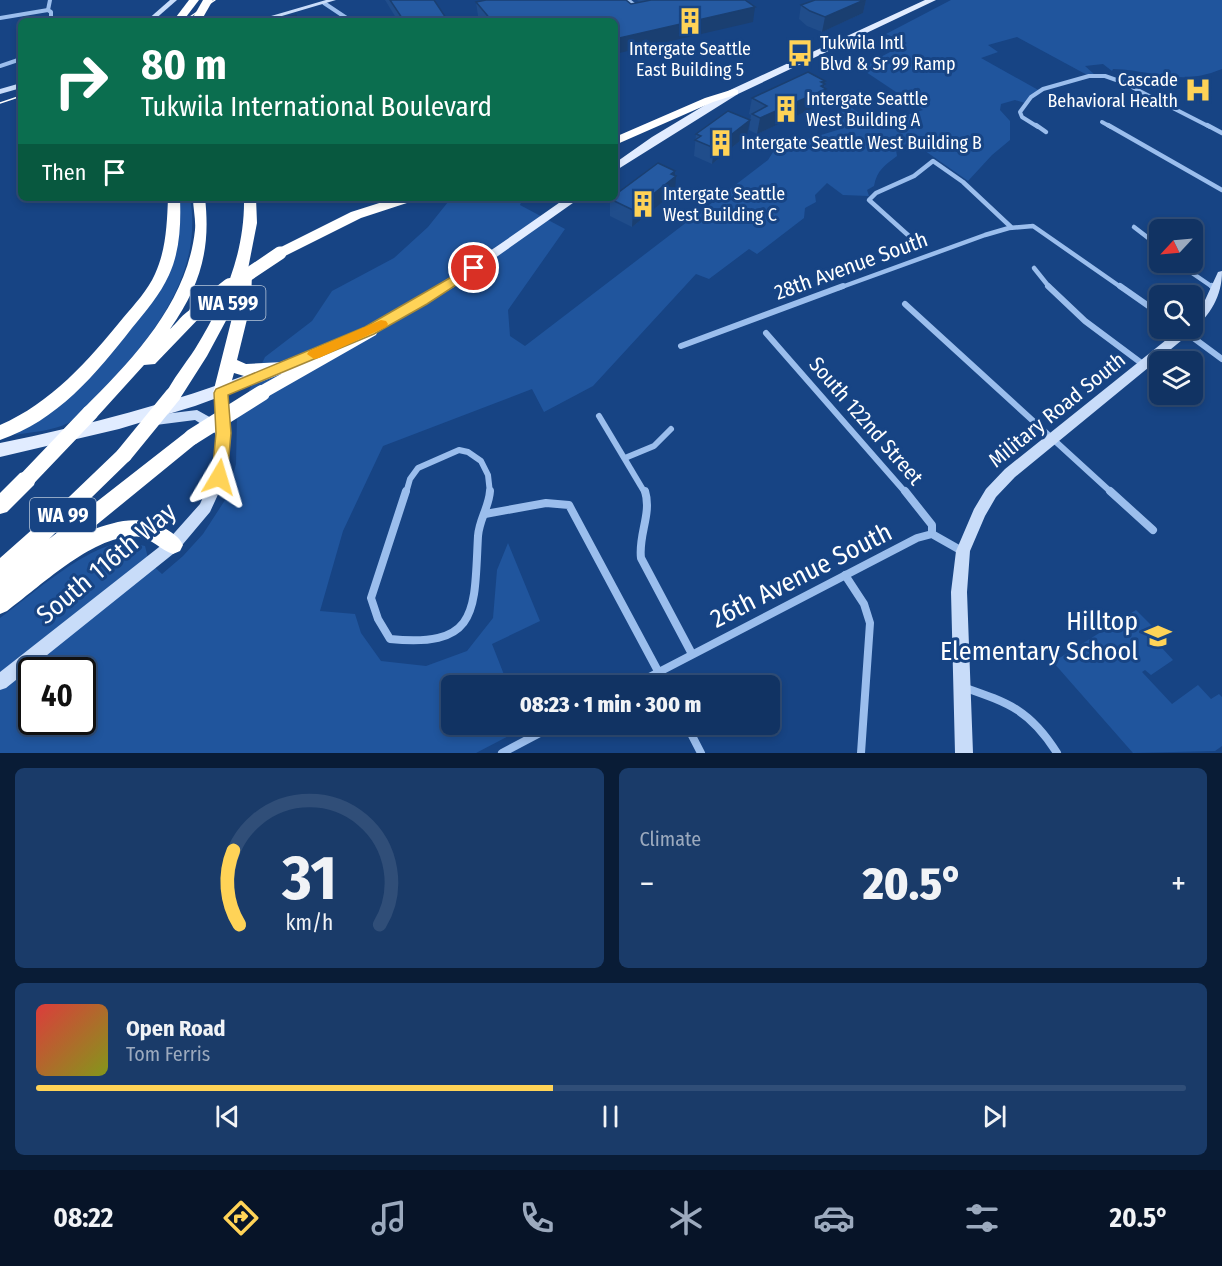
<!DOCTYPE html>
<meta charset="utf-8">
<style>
:root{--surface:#113363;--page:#1a3b69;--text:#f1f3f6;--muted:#9caabe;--line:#304e78;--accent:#ffd357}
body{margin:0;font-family:"Fira Sans Condensed",sans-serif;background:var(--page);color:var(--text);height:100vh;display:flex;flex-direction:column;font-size:22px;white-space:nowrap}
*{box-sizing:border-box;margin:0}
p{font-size:20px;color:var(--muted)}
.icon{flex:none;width:33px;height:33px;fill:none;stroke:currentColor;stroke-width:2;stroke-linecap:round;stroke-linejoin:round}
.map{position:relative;height:753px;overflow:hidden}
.details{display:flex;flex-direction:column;gap:15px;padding:15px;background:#091c36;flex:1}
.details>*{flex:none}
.banner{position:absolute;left:18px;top:18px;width:600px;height:183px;border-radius:9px;box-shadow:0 3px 9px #0003,0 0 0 2px var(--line);background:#0b6e4f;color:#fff;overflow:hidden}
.needle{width:39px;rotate:244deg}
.tools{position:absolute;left:1149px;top:219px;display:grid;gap:12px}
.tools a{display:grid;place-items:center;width:54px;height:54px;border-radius:9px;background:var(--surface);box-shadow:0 3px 9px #0003,0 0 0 2px var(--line);font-size:30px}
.speed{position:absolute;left:18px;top:657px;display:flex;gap:12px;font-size:30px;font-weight:700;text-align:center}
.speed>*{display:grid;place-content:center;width:78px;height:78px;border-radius:50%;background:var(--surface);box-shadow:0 3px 9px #0003,0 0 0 2px var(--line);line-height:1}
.speed .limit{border:3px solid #111;border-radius:9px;background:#fff;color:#111}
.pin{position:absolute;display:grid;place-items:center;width:51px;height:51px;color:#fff;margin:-26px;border:3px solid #fff;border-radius:50%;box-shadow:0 2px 6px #0007}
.me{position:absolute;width:66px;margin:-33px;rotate:7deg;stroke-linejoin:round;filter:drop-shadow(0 0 4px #0008)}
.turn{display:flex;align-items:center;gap:21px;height:126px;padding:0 24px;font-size:27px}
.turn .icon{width:78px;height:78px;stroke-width:2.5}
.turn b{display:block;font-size:42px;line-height:51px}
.then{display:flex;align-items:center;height:57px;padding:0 24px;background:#0003;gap:12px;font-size:22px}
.big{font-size:45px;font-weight:800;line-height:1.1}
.details .card{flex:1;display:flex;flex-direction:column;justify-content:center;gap:9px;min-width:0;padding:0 21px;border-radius:9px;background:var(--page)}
.details .dial{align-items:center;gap:0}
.dial svg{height:156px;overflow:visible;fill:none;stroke:var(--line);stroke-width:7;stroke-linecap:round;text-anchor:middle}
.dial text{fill:var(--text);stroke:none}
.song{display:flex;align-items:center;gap:18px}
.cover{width:72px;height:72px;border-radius:9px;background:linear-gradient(135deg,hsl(0 70% 55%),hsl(70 70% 35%))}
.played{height:6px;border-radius:3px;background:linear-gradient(90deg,var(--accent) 45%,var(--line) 45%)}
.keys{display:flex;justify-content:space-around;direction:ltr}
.heat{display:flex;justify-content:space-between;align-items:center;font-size:33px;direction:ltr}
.details .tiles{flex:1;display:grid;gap:15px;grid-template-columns:1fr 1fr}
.card:last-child{grid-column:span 2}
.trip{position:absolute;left:441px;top:675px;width:339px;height:60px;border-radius:9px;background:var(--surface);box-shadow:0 3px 9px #0003,0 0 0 2px var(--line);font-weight:800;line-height:60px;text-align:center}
.menu{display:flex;height:96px;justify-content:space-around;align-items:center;background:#071428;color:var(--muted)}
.menu .icon{width:42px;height:42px}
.menu .selected{color:var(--accent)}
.menu b{font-size:27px;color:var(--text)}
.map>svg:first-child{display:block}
</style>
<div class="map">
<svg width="1222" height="753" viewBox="0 0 1222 753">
<rect width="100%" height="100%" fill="#174484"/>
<g fill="#20559d" fill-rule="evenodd">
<path d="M951,0H1222V69C1178,87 1155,70 1113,69L1112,71L1103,64L1085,66L1095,75L1089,76L1017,37L988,45L998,52L981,58L1040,91L1025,103L1015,100L1001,104L1000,110L1010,121V140L992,155L968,181L911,141L896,150L897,156C885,165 877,170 874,186L867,190L869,196L843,195L827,183L815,195L816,202L805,208L804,218L757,254L749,249L709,279L696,274L593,386L544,412L532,389L383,446L343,531L320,611L355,614L361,633L381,661L426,666L467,651L493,618L497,570L508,543L540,621L492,644L508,685L452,686V724L522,725L524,728L476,753H0V618C32,595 87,544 127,542C133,542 139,545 145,546L149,562L162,574L183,556L203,534L227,497L236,464L237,416L265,357L312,321L332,291L394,258L428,227L448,202L463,198H523L520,205L565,229L508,310L510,336L525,346L768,160L775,149L844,128L837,97L875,125L923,110L860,68L907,43L886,34ZM32,670H82V722H32Z"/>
<path d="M179,198H190C204,274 151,340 101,391C92,400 80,418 68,423C53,431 31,432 14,435L42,419L160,285Z"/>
<path d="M1136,610L1169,643L1162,648L1173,660L1151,675L1145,670L1142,672L1172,704L1198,685L1211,699L1219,694L1222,697V746L1215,751L1133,753L1053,662Z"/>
</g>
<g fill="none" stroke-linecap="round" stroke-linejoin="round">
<g stroke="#9bbeed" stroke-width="4">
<path d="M50,0L48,10L51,12V21"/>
<path d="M628,0L638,8"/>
<path d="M324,3L351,21"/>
<path d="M0,18L48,10"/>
<path d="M0,66L21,59"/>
<path d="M1102,122L1111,127"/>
<path d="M1038,127L1022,117L1020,112L1031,97L1043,89L1089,76H1105L1122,82L1210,127"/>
</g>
<g stroke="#9bbeed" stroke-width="4.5">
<path d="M1036,125L1046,132"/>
<path d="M1108,125L1222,190"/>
<path d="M1207,125L1222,133"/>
<path d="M1134,227L1160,247"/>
<path d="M909,236L869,200L876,193L914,176L933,161L963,182L1011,227"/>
<path d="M1176,262L1214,288"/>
<path d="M1034,268L1050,288"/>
<path d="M839,288L985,235L1009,228L1033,226L1122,288"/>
</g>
<g stroke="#9bbeed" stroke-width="6">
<path d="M1048,286L1085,321L1144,365"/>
<path d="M1120,286L1160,314"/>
<path d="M1212,286L1216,289"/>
<path d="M905,304L1112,493"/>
<path d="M1180,328L1222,359"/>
<path d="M766,333L906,493"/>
<path d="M681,346L843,286"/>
<path d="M599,416L645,493"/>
<path d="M625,458L654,446L671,429"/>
<path d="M406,493L410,479L418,468L459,450L468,452L481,461L488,475L490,493"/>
</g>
<g stroke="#9bbeed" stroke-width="8">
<path d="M406,491L371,598L378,619L390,639C480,648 474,610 478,536C479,520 489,507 490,491"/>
<path d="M645,491C652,514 638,535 641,558L692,654"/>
<path d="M905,491L932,525V534"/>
<path d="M1110,491L1153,530"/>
<path d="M485,514L546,503L569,505L666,686"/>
<path d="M845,575L864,604L870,623L861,753"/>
<path d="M632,686L917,538L932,534L962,551"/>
<path d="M963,687C1009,703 1030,710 1057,753"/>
<path d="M686,724L701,753"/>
<path d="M502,753L557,724"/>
</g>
<g fill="#c8dcf9" fill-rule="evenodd">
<path d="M170,0H177L153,21H146Z"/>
<path d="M326,0H336L265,21H254Z"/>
<path d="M21,83V88L0,94V89Z"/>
<path d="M1222,271C1222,297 1210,314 1193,331L1015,477L996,497L985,516L970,551L967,592L973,753H955L951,592L956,551L974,509L986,489L1005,469L1181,328H1192V318L1200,311L1218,272Z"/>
<path d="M221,388L225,390L227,393L229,463L226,477L210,512L178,550L6,688L0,690V672L168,540L200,504L212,477L215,463V433L195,420L148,426L144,425L142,421L144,417L148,416L197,410L215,420V393L217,390Z"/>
</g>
<g fill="#e1ecff" fill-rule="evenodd">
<path d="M925,0H936L738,94L615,171V163L652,137L730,90Z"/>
<path d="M566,198H580L454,287L361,341L276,376L195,406L119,429L0,457V443C98,423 194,397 288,359C314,349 342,339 367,326C437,289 502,243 566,198Z"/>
</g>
<g fill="#fff" fill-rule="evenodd">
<path d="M189,0H199L183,21H173Z"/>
<path d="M203,0H213L201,21H191Z"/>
<path d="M734,89L738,90V94L713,102L615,145V137L705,98Z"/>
<path d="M168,198H180C181,224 180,251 169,275C160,295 145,312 132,328C96,374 57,421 0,440V425C51,403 88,361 123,318C134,305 148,290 155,274C166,250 167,224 168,198Z"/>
<path d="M193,198H205C211,250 200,286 170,329C179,321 189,304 202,308L205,312L155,364L144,365L96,418L90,420L84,418L81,413L84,408C133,359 187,303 195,230C196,220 193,208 193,198Z"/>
<path d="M244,198H256L257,223L248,269L252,273L251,303L237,360L246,364L283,362L289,364L291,369L364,327H376L378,331L376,335L262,400L256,398L254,393L256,388L281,374L244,376L234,373L227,398L221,400L215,398L213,393L236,302L207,356L179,400L173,402L167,400L165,395C173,379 185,364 195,349C224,302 245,253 244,198Z"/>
<path d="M395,198H414L413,201L361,218L285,256H275L273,253L275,250L351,212Z"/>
<path d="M192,430L198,432L201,437L198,442L89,531C117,521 139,514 166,529C174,534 179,537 183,545L180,551L173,554C161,550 152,539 140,537C97,531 40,587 7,611L0,614V558L70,496L118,450L124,447L130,450L133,455L130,460L49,539L186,432Z"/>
<path d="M27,471L34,473L36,479L34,485L7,512L0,514V493L20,473Z"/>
</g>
<g stroke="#fff" stroke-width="1.5">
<path d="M184,21L215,0"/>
<path d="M0,103L21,96"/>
</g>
<path stroke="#fff" stroke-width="13" d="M228,288L280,253"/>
<g stroke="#fff" stroke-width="16">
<path d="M197,312L230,286"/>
<path d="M192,437L262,393"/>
<path d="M124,455L173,395"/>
<path d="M27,479L90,413"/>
</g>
</g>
<g fill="#204d8b">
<path d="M385,0H434L448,21H398Z"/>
<path d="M637,0H745L753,22L482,21L478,16L476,2L631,4L639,2Z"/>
<path d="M815,0H866L863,13L822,32L807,26L799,19L801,5Z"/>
<path d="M825,81L822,104L757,134L749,130L751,115L749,114L752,98Z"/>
<path d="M696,134L747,135L712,164L694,156Z"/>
<path d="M675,176V192L632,227L610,216V199Z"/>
</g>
<g fill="#1a3f71">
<path d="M864,0H866L863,13L822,32L825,17Z"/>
<path d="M755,7L753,22L615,54V39Z"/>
<path d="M825,81L823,90L826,89L822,104L757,134L760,118Z"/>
<path d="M750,120L747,135L712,164L714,148Z"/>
<path d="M675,171V177L676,176L675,192L632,227L633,210Z"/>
</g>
<g fill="#255aa2" stroke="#1a3f71" stroke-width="1.5">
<path d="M390,0H434L448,21H404Z"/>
<path d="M486,0H626L631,4L651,0H745L755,7L615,39V21H492L476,2Z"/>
<path d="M815,0H864L825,17L810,11L801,5Z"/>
<path d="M296,15L298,21H272V20Z"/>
<path d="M808,72L825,81L821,82L825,84L821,86L826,89L760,118L752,114L767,106L752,98Z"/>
<path d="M728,111L750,120L714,148L695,140L701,136L696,134Z"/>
<path d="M658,163L675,171L671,174L676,176L633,210L610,199L612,198H615V195Z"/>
</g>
<path fill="#ffd357" stroke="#a68939" stroke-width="1.5" d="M474,264L480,268L479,270L427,304L374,334L228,395L231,433L227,477L225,482L219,484L214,482L212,477L216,433L214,393L216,389L365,327Z"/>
<path fill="#f59e0b" d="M381,320L386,321L388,324L386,327L319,358L314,359L307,354L309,351Z"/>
<defs>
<symbol id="building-bare" viewBox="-9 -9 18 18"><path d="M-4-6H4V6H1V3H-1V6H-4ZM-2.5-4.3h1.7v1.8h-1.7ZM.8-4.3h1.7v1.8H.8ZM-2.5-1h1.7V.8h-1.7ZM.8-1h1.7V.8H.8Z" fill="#ffd357" stroke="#174484" stroke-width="2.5" paint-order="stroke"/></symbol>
<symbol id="bus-bare" viewBox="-9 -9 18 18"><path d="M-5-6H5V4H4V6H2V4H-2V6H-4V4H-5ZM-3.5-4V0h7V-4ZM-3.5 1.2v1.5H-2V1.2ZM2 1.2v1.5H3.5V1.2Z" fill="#ffd357" stroke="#174484" stroke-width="2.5" paint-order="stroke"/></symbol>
<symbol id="hospital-bare" viewBox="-9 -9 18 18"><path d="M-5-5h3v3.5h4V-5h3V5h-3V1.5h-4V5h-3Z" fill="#ffd357" stroke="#174484" stroke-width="2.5" paint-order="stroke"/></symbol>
<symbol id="school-bare" viewBox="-9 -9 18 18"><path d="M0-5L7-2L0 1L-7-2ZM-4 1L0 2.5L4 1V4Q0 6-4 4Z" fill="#ffd357" stroke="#174484" stroke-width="2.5" paint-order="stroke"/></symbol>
</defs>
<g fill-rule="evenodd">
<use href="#building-bare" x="671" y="2" width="38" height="38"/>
<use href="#bus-bare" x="781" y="34" width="38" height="38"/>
<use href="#hospital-bare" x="1179" y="71" width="38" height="38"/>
<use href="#building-bare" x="767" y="90" width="38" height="38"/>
<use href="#building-bare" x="702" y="124" width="38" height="38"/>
<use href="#building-bare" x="624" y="185" width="38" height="38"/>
<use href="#school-bare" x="1139" y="617" width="38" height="38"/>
</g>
<g text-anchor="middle" stroke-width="6" stroke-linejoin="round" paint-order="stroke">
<g font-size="18" fill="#fff" stroke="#174484" text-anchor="start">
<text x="820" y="49">Tukwila Intl<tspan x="820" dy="21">Blvd &amp; Sr 99 Ramp</tspan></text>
<text x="690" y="55" text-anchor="middle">Intergate Seattle<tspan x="690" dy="21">East Building 5</tspan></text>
<text x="1178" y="86" text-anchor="end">Cascade<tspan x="1178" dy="21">Behavioral Health</tspan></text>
<text x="806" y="105">Intergate Seattle<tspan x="806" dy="21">West Building A</tspan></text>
<text x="741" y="149">Intergate Seattle West Building B</text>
<text x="663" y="200">Intergate Seattle<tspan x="663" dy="21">West Building C</tspan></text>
</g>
<g fill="#174484" stroke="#b9c7da" stroke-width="1.5">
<rect x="190.5" y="286" width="75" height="34" rx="4.5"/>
<rect x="30" y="498" width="66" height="34" rx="4.5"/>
</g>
<g font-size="20" font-weight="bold" fill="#fff">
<text x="228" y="310">WA 599</text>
<text x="63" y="522">WA 99</text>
</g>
<g font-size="21" fill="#fff" stroke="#174484">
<text transform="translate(851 266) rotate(-20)" y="7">28th Avenue South</text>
<text transform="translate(1057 410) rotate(-39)" y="7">Military Road South</text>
<text transform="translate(866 421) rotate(49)" y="7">South 122nd Street</text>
</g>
<g font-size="26" fill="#fff" stroke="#174484">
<text transform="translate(106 563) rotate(-40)" y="9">South 116th Way</text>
<text transform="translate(801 575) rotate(-27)" y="9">26th Avenue South</text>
</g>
<g font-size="26" fill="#fff" stroke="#174484" text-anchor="end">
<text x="1138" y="630">Hilltop<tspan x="1138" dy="30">Elementary School</tspan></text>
</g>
</g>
</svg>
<div class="tools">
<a><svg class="needle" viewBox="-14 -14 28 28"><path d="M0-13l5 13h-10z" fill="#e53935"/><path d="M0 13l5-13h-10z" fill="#9caabe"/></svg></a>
<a><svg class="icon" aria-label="search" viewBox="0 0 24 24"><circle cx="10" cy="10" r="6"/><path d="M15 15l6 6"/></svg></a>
<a><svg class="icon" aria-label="layers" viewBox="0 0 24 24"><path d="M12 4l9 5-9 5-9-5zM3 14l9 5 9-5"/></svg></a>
</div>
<div class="speed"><div class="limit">40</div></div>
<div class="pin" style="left:474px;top:268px;background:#d93025"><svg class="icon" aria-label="arrive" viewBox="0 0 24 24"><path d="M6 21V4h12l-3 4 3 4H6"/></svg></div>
<svg class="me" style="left:219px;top:477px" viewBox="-20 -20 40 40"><path d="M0-17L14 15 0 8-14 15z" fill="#ffd357" stroke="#fff" stroke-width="4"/></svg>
<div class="trip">08:23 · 1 min · 300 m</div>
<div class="banner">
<div class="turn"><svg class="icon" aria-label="right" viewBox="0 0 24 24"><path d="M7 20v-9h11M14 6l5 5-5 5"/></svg><div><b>80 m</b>Tukwila International Boulevard</div></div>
<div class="then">Then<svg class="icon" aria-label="arrive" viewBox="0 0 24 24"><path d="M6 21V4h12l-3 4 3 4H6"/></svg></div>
</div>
</div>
<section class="details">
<div class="tiles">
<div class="card dial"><svg viewBox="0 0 100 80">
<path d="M14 69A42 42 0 1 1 86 69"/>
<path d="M14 69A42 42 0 0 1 11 31" stroke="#ffd357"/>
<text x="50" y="56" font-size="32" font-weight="700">31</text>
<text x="50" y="72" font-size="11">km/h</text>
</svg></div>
<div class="card"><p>Climate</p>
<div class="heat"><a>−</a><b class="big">20.5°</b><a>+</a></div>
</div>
<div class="card">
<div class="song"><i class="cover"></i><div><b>Open Road</b><p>Tom Ferris</p></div></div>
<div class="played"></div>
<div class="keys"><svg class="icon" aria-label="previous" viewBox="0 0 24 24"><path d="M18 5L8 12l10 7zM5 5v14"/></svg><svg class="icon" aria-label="pause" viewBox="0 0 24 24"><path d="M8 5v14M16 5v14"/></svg><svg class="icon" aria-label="next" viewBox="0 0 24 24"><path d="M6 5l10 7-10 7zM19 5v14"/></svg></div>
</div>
</div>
</section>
<nav class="menu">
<b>08:22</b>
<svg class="icon selected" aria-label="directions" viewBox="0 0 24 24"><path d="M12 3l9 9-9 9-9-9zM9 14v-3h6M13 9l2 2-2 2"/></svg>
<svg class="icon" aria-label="music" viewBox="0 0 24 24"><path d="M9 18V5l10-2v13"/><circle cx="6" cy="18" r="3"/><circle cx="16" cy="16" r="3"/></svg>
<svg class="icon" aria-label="phone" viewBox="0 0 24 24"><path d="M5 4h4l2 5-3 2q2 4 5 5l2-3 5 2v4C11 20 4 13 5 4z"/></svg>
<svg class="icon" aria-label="climate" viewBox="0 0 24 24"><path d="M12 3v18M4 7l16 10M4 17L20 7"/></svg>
<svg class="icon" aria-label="car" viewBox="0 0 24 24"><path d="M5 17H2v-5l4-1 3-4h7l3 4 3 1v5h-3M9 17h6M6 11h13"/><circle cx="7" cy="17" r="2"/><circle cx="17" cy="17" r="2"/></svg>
<svg class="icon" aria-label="filters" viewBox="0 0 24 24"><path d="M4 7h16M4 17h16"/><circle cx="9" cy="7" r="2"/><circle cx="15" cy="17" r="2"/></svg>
<b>20.5°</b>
</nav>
